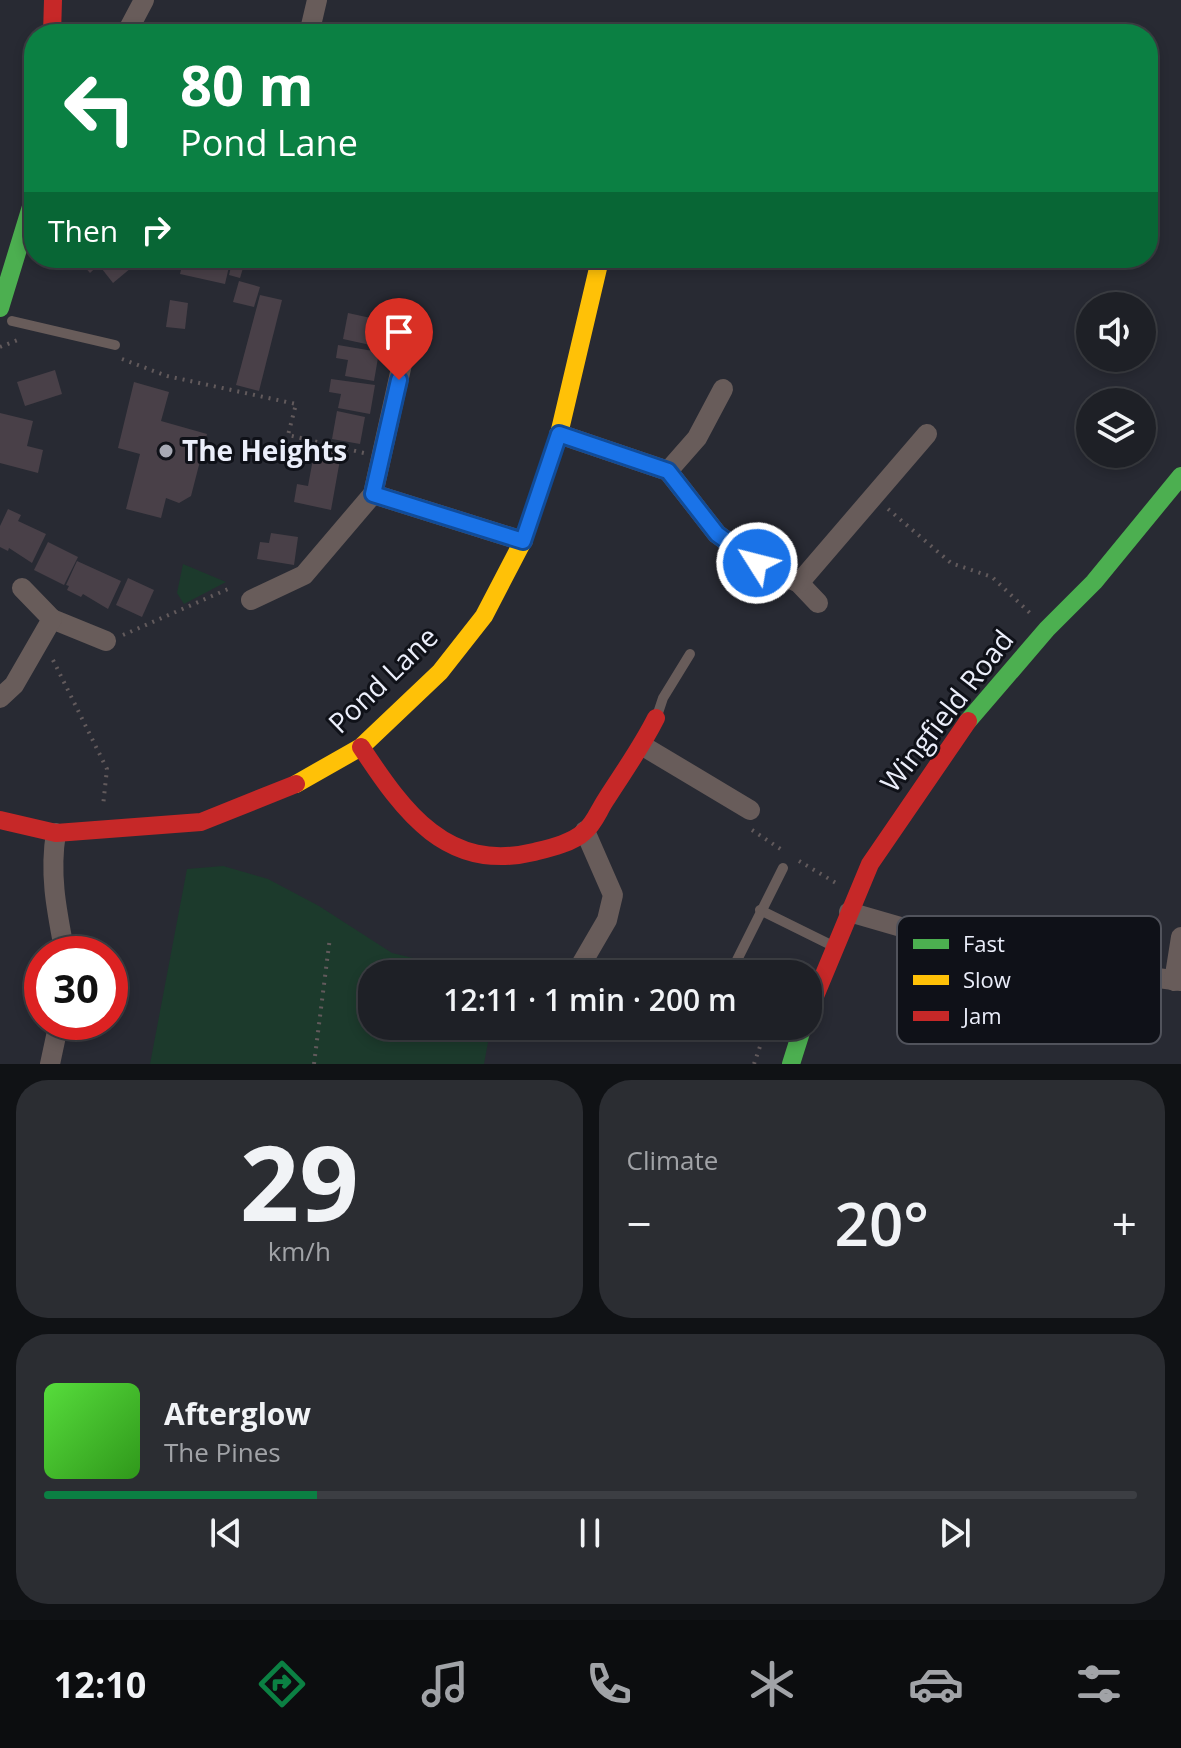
<!DOCTYPE html>
<meta charset="utf-8">
<style>
:root{--surface:#1e2026;--page:#2b2d32;--text:#f1f3f6;--muted:#a1a3a7;--line:#3c3e43;--accent:#0b8043}
body{margin:0;font-family:"Open Sans",sans-serif;background:var(--page);color:var(--text);height:100vh;display:flex;flex-direction:column;font-size:30px;white-space:nowrap}
*{box-sizing:border-box;margin:0}
p{font-size:26px;color:var(--muted)}
.icon{flex:none;width:44px;height:44px;fill:none;stroke:currentColor;stroke-width:2;stroke-linecap:round;stroke-linejoin:round}
.map{position:relative;height:1064px;overflow:hidden}
.side{display:flex;flex-direction:column;gap:16px;padding:16px;background:#101215;flex:1}
.side>*{flex:none}
.top-card{position:absolute;left:24px;top:24px;width:1134px;height:244px;border-radius:32px;box-shadow:0 4px 12px #0003,0 0 0 2px var(--line);background:#0b8043;color:#fff;overflow:hidden}
.buttons{position:absolute;left:1076px;top:292px;display:grid;gap:16px}
.buttons a{display:grid;place-items:center;width:80px;height:80px;border-radius:50%;background:var(--surface);box-shadow:0 4px 12px #0003,0 0 0 2px var(--line);font-size:40px}
.speed{position:absolute;left:24px;top:936px;display:flex;gap:16px;font-size:40px;font-weight:700;text-align:center}
.speed>*{display:grid;place-content:center;width:104px;height:104px;border-radius:50%;background:var(--surface);box-shadow:0 4px 12px #0003,0 0 0 2px var(--line);line-height:1}
.speed .limit{border:12px solid #d22;background:#fff;color:#111}
.pin{position:absolute;display:grid;place-items:center;width:68px;height:68px;color:#fff;margin:-82px -34px;border-radius:50% 50% 50% 0;rotate:-45deg;box-shadow:0 0 8px #0007}
.pin .icon{rotate:45deg}
.me{position:absolute;width:88px;margin:-44px;rotate:306deg;stroke-linejoin:round;filter:drop-shadow(0 0 6px #0008)}
.turn{display:flex;align-items:center;gap:28px;height:168px;padding:0 24px;font-size:36px}
.turn .icon{width:104px;height:104px;stroke-width:2.5}
.turn b{display:block;font-size:56px;line-height:68px}
.then{display:flex;align-items:center;height:76px;padding:0 24px;background:#0003;gap:16px;font-size:30px}
.big{font-size:60px;font-weight:600;line-height:1.1}
.side .widget{flex:1;display:flex;flex-direction:column;justify-content:center;gap:12px;min-width:0;padding:0 28px;border-radius:32px;background:var(--page)}
.side .dial{align-items:center;gap:0}
.dial b{font-size:104px;line-height:1}
.song{display:flex;align-items:center;gap:24px}
.cover{width:96px;height:96px;border-radius:12px;background:linear-gradient(135deg,hsl(110 70% 55%),hsl(110 70% 35%))}
.played{height:8px;border-radius:4px;background:linear-gradient(90deg,var(--accent) 25%,var(--line) 25%)}
.keys{display:flex;justify-content:space-around;direction:ltr}
.heat{display:flex;justify-content:space-between;align-items:center;font-size:44px;direction:ltr}
.side .tiles{flex:1;display:grid;gap:16px;grid-template-columns:1fr 1fr}
.widget:last-child{grid-column:span 2}
.trip{position:absolute;left:358px;top:960px;width:464px;height:80px;border-radius:32px;background:var(--surface);box-shadow:0 4px 12px #0003,0 0 0 2px var(--line);font-weight:600;line-height:80px;text-align:center}
.menu{display:flex;height:128px;justify-content:space-around;align-items:center;background:#0c0d0f;color:var(--muted)}
.menu .icon{width:56px;height:56px}
.menu .current{color:var(--accent)}
.menu b{font-size:36px;color:var(--text)}
.map>svg:first-child{display:block}
</style>
<div class="map">
<svg width="1181" height="1064" viewBox="0 0 1181 1064">
<rect width="100%" height="100%" fill="#282a33"/>
<g fill="#1c3a2c">
<path d="M183,564L226,582L184,604L177,593Z"/>
<path d="M223,866L268,879L319,906L392,953L480,974H372V1026H491L484,1064H150L187,869Z"/>
</g>
<g fill="#494048">
<path d="M77,258H106L90,273Z"/>
<path d="M114,258H122L131,268L113,283L102,269Z"/>
<path d="M184,258H231L225,284L180,274Z"/>
<path d="M233,258H246L240,278L229,275Z"/>
<path d="M239,281L260,287L254,307L233,302Z"/>
<path d="M260,295L282,300L259,391L236,385Z"/>
<path d="M170,300L188,303L185,329L166,327Z"/>
<path d="M348,313L380,320L375,346L343,339Z"/>
<path d="M338,345L379,352L374,381L345,376L348,360L336,358Z"/>
<path d="M55,370L62,394L25,406L17,382Z"/>
<path d="M331,379L375,385L370,414L338,408L341,394L329,392Z"/>
<path d="M134,382L169,392L161,421L207,434L191,496L179,503L166,498L161,518L126,509L140,454L118,448Z"/>
<path d="M337,411L365,417L360,444L332,439Z"/>
<path d="M0,413L33,421L27,446L43,450L38,473L0,463Z"/>
<path d="M304,447L341,454L331,510L294,502L297,484L308,486L313,459L302,457Z"/>
<path d="M8,509L21,515L18,521L46,534L32,563L9,548L8,551L0,547V526Z"/>
<path d="M271,533L298,537L294,565L257,559L260,542L269,543Z"/>
<path d="M48,542L78,557L64,585L34,570Z"/>
<path d="M77,561L121,581L108,609L83,594L81,597L67,590L69,586L66,585Z"/>
<path d="M128,578L154,590L142,617L116,605Z"/>
</g>
<g fill="none" stroke-linecap="round" stroke-linejoin="round">
<g stroke="#625a5c" stroke-width="4" stroke-dasharray="2 6" stroke-linecap="butt">
<path d="M0,347L20,339"/>
<path d="M122,359L167,376L296,404L288,435L364,453"/>
<path d="M888,509L951,563L992,577L1031,614"/>
<path d="M123,635L228,589L232,591"/>
<path d="M53,660L107,769L103,806"/>
<path d="M752,830L785,852"/>
<path d="M799,861L836,883"/>
<path d="M314,1064L330,937"/>
<path d="M754,1064L766,1029L778,1027"/>
</g>
<g stroke="#685c5a" stroke-width="10">
<path d="M12,321L115,345"/>
<path d="M657,716L663,698L690,654"/>
<path d="M760,910L833,946"/>
<path d="M730,974L783,868"/>
</g>
<g stroke="#685c5a" stroke-width="20">
<path d="M126,34L144,0"/>
<path d="M309,34L317,0"/>
<path d="M559,434L668,471L717,534L757,563L799,583L818,603"/>
<path d="M668,471L697,438L723,389"/>
<path d="M373,494L523,541"/>
<path d="M799,583L927,434"/>
<path d="M251,600L304,575L373,494L410,328"/>
<path d="M52,619L106,641"/>
<path d="M0,698L14,685L52,619L22,588"/>
<path d="M643,746L750,810"/>
<path d="M56,833C49,875 57,912 65,954"/>
<path d="M849,912L1008,958L1181,981"/>
<path d="M582,963L607,920L613,895L585,831"/>
<path d="M1174,981L1181,937"/>
<path d="M50,1064L59,1022"/>
</g>
<g stroke="#4caf50" stroke-width="18">
<path d="M0,308L34,197"/>
<path d="M968,721L1047,629L1094,582L1181,476"/>
<path d="M791,1064L803,1026"/>
</g>
<path stroke="#ffc107" stroke-width="18" d="M296,784L361,747L440,672L484,616L523,541L559,434L599,264"/>
<g stroke="#c62828" stroke-width="18">
<path d="M52,34L53,0"/>
<path d="M361,747C404,812 447,873 534,852C550,848 572,843 584,832C594,824 598,812 605,801C622,774 641,748 656,718"/>
<path d="M0,820L56,833L201,822L296,784"/>
<path d="M808,1013L870,864L968,721"/>
</g>
</g>
<g fill="none" stroke-linecap="round" stroke-linejoin="round">
<defs>
<path id="route" d="M399,380L373,494L523,541L559,434L668,471L717,534L757,563"/>
</defs>
<use href="#route" stroke="#114b97" stroke-width="20"/>
<use href="#route" stroke="#1a73e8" stroke-width="14"/>
</g>
<circle fill="#a7a9b4" stroke="#0f1118" stroke-width="3" cx="166" cy="451" r="8"/>
<g text-anchor="middle" stroke-width="6" stroke-linejoin="round" paint-order="stroke">
<g font-size="28" font-weight="bold" fill="#ebeefa" stroke="#0f1118" text-anchor="start">
<text x="182" y="461">The Heights</text>
</g>
<g font-size="28" fill="#ebeefa" stroke="#0f1118">
<text transform="translate(383 680) rotate(-44)" y="10">Pond Lane</text>
<text transform="translate(947 711) rotate(-52)" y="10">Wingfield Road</text>
</g>
</g>
<rect x="897" y="916" width="264" height="128" rx="12" fill="#0f1118" stroke="#51535c" stroke-width="2"/>
<rect x="913" y="939" width="36" height="10" fill="#4caf50"/>
<rect x="913" y="975" width="36" height="10" fill="#ffc107"/>
<rect x="913" y="1011" width="36" height="10" fill="#c62828"/>
<g font-size="22" fill="#ebeefa">
<text x="963" y="952">Fast</text>
<text x="963" y="988">Slow</text>
<text x="963" y="1024">Jam</text>
</g>
</svg>
<div class="buttons">
<a><svg class="icon" aria-label="sound" viewBox="0 0 24 24"><path d="M4 9h4l5-4v14l-5-4H4zM17 9q2 3 0 6"/></svg></a>
<a><svg class="icon" aria-label="layers" viewBox="0 0 24 24"><path d="M12 4l9 5-9 5-9-5zM3 14l9 5 9-5"/></svg></a>
</div>
<div class="speed"><div class="limit">30</div></div>
<div class="pin" style="left:399px;top:380px;background:#d93025"><svg class="icon" aria-label="arrive" viewBox="0 0 24 24"><path d="M6 21V4h12l-3 4 3 4H6"/></svg></div>
<svg class="me" style="left:757px;top:563px" viewBox="-20 -20 40 40"><circle r="17" fill="#1a73e8" stroke="#fff" stroke-width="3"/><path d="M0-11L8 9 0 5-8 9z" fill="#fff"/></svg>
<div class="trip">12:11 · 1 min · 200 m</div>
<div class="top-card">
<div class="turn"><svg class="icon" aria-label="left" viewBox="0 0 24 24"><path d="M17 20v-9H6M10 6l-5 5 5 5"/></svg><div><b>80 m</b>Pond Lane</div></div>
<div class="then">Then<svg class="icon" aria-label="right" viewBox="0 0 24 24"><path d="M7 20v-9h11M14 6l5 5-5 5"/></svg></div>
</div>
</div>
<section class="side">
<div class="tiles">
<div class="widget dial"><b>29</b><p>km/h</p></div>
<div class="widget"><p>Climate</p>
<div class="heat"><a>−</a><b class="big">20°</b><a>+</a></div>
</div>
<div class="widget">
<div class="song"><i class="cover"></i><div><b>Afterglow</b><p>The Pines</p></div></div>
<div class="played"></div>
<div class="keys"><svg class="icon" aria-label="previous" viewBox="0 0 24 24"><path d="M18 5L8 12l10 7zM5 5v14"/></svg><svg class="icon" aria-label="pause" viewBox="0 0 24 24"><path d="M8 5v14M16 5v14"/></svg><svg class="icon" aria-label="next" viewBox="0 0 24 24"><path d="M6 5l10 7-10 7zM19 5v14"/></svg></div>
</div>
</div>
</section>
<nav class="menu">
<b>12:10</b>
<svg class="icon current" aria-label="directions" viewBox="0 0 24 24"><path d="M12 3l9 9-9 9-9-9zM9 14v-3h6M13 9l2 2-2 2"/></svg>
<svg class="icon" aria-label="music" viewBox="0 0 24 24"><path d="M9 18V5l10-2v13"/><circle cx="6" cy="18" r="3"/><circle cx="16" cy="16" r="3"/></svg>
<svg class="icon" aria-label="phone" viewBox="0 0 24 24"><path d="M5 4h4l2 5-3 2q2 4 5 5l2-3 5 2v4C11 20 4 13 5 4z"/></svg>
<svg class="icon" aria-label="climate" viewBox="0 0 24 24"><path d="M12 3v18M4 7l16 10M4 17L20 7"/></svg>
<svg class="icon" aria-label="car" viewBox="0 0 24 24"><path d="M5 17H2v-5l4-1 3-4h7l3 4 3 1v5h-3M9 17h6M6 11h13"/><circle cx="7" cy="17" r="2"/><circle cx="17" cy="17" r="2"/></svg>
<svg class="icon" aria-label="filters" viewBox="0 0 24 24"><path d="M4 7h16M4 17h16"/><circle cx="9" cy="7" r="2"/><circle cx="15" cy="17" r="2"/></svg>
</nav>
